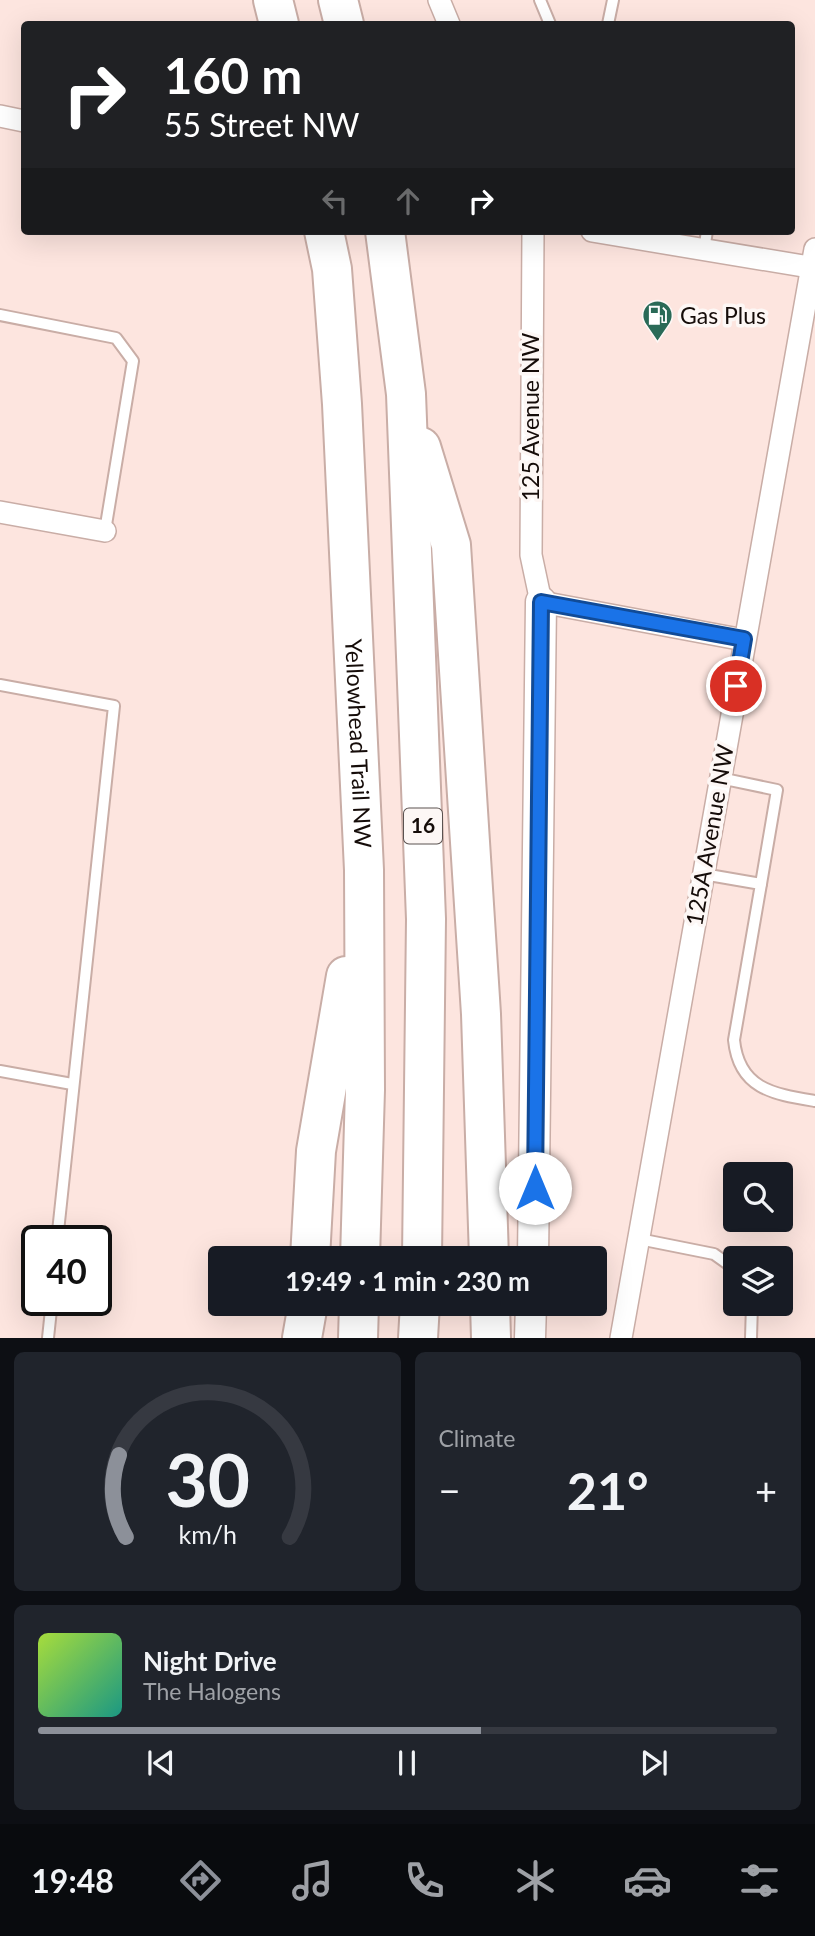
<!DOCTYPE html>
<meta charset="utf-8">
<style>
:root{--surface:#171b24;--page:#20242c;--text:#f1f3f6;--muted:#9ea1a6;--line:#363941;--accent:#8c9099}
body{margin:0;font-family:Lato,sans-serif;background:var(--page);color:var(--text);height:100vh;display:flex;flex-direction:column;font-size:26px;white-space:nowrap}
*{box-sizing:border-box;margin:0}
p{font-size:23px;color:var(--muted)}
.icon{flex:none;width:38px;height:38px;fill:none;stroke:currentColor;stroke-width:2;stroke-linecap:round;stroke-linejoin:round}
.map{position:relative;height:1338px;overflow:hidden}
.details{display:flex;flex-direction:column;gap:14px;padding:14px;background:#0d0f14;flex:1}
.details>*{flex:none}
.banner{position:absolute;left:21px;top:21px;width:774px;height:214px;border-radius:7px;box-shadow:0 7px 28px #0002;background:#202124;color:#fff;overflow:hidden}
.tools{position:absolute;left:723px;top:1162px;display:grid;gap:14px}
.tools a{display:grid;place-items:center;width:70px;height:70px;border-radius:7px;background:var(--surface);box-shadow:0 7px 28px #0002;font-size:35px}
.speed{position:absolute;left:21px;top:1225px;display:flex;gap:14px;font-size:35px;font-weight:700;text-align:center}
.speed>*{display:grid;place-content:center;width:91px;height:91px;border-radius:50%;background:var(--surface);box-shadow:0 7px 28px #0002;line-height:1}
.speed .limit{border:4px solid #111;border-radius:10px;background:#fff;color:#111}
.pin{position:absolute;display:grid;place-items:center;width:60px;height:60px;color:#fff;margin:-30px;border:4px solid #fff;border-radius:50%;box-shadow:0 2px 7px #0007}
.me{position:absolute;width:77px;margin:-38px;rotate:0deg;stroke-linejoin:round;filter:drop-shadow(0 0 5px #0008)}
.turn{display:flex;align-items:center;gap:24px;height:147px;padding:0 28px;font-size:32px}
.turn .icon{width:91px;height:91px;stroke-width:2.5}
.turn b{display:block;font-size:49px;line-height:60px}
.lanes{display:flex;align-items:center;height:66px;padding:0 28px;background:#0003;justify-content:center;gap:35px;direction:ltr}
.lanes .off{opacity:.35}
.big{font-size:52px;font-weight:700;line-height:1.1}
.details .card{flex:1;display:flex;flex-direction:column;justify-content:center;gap:10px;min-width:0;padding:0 24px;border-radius:10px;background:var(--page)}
.details .dial{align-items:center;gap:0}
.dial svg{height:182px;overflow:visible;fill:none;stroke:var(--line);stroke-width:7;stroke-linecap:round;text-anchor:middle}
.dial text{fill:var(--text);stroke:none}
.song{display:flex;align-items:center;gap:21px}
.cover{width:84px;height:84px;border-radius:10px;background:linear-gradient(135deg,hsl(80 70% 55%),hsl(170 70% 35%))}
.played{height:7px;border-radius:4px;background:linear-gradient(90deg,var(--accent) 60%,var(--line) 60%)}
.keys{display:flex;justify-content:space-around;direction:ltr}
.heat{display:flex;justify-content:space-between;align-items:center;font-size:38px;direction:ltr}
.details .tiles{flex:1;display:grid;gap:14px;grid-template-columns:1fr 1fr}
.card:last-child{grid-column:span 2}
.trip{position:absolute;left:208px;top:1246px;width:399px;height:70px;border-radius:7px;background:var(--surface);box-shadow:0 7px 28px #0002;font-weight:700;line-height:70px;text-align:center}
.dock{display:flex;height:112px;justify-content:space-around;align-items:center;background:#090b0e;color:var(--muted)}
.dock .icon{width:49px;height:49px}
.dock .on{color:var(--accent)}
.dock b{font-size:32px;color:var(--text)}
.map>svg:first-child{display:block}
</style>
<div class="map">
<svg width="815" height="1338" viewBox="0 0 815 1338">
<rect width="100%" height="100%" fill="#fde5df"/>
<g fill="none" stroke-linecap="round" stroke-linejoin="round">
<defs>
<g id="lane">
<path d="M540,0L550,24"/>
<path d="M608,24L613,0"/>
<path d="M704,250L707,231"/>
<path d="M0,315L116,338L133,361L105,531"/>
<path d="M0,685L114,706L57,1241"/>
<path d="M720,778L777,790L761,884"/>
<path d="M703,874L761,884L734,1040C739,1089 773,1094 815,1101"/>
<path d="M0,1071L72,1084"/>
<path d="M639,1239L714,1254L735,1269"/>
<path d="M48,1338L52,1300"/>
<path d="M751,1338L752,1304"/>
</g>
<g id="street">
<path d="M439,0L449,24"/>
<path d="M0,116L24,121"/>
<path d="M533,231L531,555L541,602L744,640"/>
<path d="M592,231L815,268"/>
<path d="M0,512L105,531"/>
<path d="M621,1338L815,249"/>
</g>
<g id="secondary">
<path d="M533,1258L541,602"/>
<path d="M530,1338L531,1304"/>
</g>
<g id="highway">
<path d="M273,0L279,24"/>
<path d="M338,0L344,24"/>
<path id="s1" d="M324,231L332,269L342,404L364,870L365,1090L360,1258"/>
<path d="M385,231L406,394L426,919L422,1258"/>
<path d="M421,447L451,545L481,1014L489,1258"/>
<path d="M310,1258L316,1151L346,976"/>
<path d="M490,1304L491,1338"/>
<path d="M302,1338L308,1304"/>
<path d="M358,1338L359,1304"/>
<path d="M418,1338L420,1304"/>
</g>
</defs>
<use href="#lane" stroke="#c9ada6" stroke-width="14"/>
<use href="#street" stroke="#c9ada6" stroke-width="24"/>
<use href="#secondary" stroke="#c9ada6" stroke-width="33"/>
<use href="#highway" stroke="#c9ada6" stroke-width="42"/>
<use href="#lane" stroke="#fff" stroke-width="10"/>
<use href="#street" stroke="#fff" stroke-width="21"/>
<use href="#secondary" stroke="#fff" stroke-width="30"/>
<use href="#highway" stroke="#fff" stroke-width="38"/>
</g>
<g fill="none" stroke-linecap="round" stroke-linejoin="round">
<defs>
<path id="route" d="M535,1188L541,602L744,639L736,686"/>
</defs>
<use href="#route" stroke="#114b97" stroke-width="18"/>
<use href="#route" stroke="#1a73e8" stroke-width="12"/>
</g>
<defs>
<symbol id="fuel-pin" viewBox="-11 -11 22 30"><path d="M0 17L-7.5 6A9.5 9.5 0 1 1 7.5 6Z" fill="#2a6a57" stroke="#fdf7f5"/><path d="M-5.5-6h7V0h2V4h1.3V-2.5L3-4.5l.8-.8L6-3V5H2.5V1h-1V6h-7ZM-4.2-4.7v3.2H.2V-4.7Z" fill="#fff"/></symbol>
</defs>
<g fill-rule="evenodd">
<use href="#fuel-pin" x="640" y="298" width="35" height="47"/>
</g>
<g text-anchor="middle" stroke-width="7" stroke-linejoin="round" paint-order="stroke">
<rect fill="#fdf7f5" stroke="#5b5250" stroke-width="2" x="404" y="808.5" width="38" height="35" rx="5"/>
<g font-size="21" font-weight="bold" fill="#150c09">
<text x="423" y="833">16</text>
</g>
<g font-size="23" fill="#150c09" stroke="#fdf7f5" text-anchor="start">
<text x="680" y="324">Gas Plus</text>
</g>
<g font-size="23" fill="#150c09" stroke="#fdf7f5">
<text transform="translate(531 417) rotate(-90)" y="8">125 Avenue NW</text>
<text dy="8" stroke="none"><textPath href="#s1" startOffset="514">Yellowhead Trail NW</textPath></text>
<text transform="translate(710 835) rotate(-80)" y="8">125A Avenue NW</text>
</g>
</g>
</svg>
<div class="tools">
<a><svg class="icon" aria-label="search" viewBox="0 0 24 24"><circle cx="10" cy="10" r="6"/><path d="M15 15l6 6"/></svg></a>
<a><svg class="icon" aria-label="layers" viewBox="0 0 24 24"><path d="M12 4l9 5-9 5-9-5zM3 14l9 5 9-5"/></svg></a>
</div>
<div class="speed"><div class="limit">40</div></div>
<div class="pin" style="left:736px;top:686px;background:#d93025"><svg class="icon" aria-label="arrive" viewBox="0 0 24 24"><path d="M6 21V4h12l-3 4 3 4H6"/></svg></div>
<svg class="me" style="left:535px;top:1188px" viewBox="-20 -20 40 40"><circle r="19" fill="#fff"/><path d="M0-13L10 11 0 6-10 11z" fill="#1a73e8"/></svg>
<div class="trip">19:49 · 1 min · 230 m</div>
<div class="banner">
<div class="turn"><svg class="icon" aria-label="right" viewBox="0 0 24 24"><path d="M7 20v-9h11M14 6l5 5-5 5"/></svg><div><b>160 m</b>55 Street NW</div></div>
<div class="lanes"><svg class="icon off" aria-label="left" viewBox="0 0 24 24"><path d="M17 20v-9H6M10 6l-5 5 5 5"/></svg><svg class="icon off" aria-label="ahead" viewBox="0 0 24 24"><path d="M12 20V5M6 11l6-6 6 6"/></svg><svg class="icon" aria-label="right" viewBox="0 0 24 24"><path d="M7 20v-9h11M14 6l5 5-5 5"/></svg></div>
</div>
</div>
<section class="details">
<div class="tiles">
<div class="card dial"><svg viewBox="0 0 100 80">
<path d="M14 69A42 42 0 1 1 86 69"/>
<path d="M14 69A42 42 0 0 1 11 33" stroke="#8c9099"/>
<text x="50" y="56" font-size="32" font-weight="700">30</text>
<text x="50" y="72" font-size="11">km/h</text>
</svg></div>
<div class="card"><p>Climate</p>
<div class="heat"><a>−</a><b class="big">21°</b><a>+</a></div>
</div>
<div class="card">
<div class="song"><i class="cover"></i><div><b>Night Drive</b><p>The Halogens</p></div></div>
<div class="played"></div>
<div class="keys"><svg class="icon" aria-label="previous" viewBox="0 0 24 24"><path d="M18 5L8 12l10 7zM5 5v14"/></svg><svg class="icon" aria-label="pause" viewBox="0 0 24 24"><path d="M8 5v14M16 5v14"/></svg><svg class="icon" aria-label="next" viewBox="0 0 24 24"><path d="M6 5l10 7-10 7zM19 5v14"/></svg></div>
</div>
</div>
</section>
<nav class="dock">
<b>19:48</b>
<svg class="icon on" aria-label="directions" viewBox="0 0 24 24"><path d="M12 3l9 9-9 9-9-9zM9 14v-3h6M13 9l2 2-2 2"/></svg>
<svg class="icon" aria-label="music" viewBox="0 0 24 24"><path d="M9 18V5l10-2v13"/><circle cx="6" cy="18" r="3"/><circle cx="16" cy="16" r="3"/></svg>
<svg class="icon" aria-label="phone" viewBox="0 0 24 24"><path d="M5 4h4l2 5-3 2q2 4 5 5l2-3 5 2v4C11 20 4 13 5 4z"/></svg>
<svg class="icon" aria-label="climate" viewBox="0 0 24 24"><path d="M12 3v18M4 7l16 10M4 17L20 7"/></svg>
<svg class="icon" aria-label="car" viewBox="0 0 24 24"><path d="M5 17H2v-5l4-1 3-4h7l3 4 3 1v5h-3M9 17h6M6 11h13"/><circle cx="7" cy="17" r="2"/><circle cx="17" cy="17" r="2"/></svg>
<svg class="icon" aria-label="filters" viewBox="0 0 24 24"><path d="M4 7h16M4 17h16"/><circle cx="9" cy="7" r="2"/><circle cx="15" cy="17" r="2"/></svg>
</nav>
